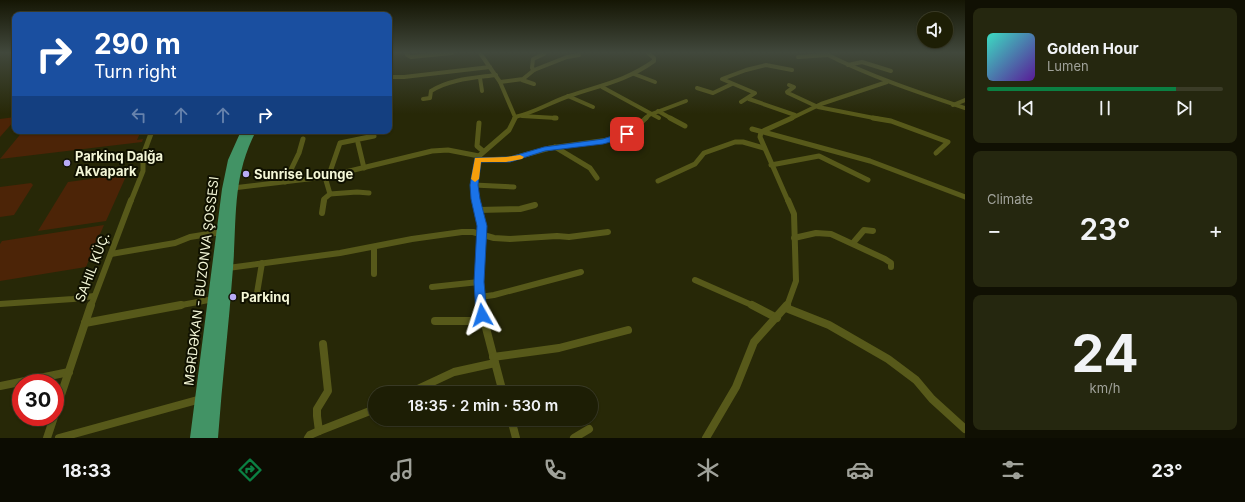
<!DOCTYPE html>
<meta charset="utf-8">
<style>
:root{--surface:#1d1e05;--page:#25270f;--text:#f1f3f6;--muted:#a0a29a;--line:#3b3c27;--accent:#0b8043}
body{margin:0;font-family:Inter,sans-serif;background:var(--page);color:var(--text);height:100vh;display:flex;flex-direction:column;font-size:15px;white-space:nowrap}
*{box-sizing:border-box;margin:0}
p{font-size:13px;color:var(--muted)}
.icon{flex:none;width:22px;height:22px;fill:none;stroke:currentColor;stroke-width:2;stroke-linecap:round;stroke-linejoin:round}
.map{position:relative;flex:1;overflow:hidden}
.drawer{display:flex;flex-direction:column;gap:8px;padding:8px;background:#101003;width:280px}
.drawer>*{flex:none}
.guide{position:absolute;left:12px;top:12px;width:380px;height:122px;border-radius:8px;box-shadow:0 1px 3px #0004,0 0 0 1px var(--line);background:#1a4fa0;color:#fff;overflow:hidden}
.fabs{position:absolute;left:917px;top:12px;display:grid;gap:8px}
.fabs a{display:grid;place-items:center;width:36px;height:36px;border-radius:50%;background:var(--surface);box-shadow:0 1px 3px #0004,0 0 0 1px var(--line);font-size:20px}
.speed{position:absolute;left:12px;top:374px;display:flex;gap:8px;font-size:20px;font-weight:700;text-align:center}
.speed>*{display:grid;place-content:center;width:52px;height:52px;border-radius:50%;background:var(--surface);box-shadow:0 1px 3px #0004,0 0 0 1px var(--line);line-height:1}
.speed .limit{border:6px solid #d22;background:#fff;color:#111}
.pin{position:absolute;display:grid;place-items:center;width:34px;height:34px;color:#fff;margin:-17px;border-radius:8px;box-shadow:0 2px 6px #0006}
.me{position:absolute;width:44px;margin:-22px;rotate:354deg;stroke-linejoin:round;filter:drop-shadow(0 0 3px #0008)}
.turn{display:flex;align-items:center;gap:14px;height:84px;padding:0 16px;font-size:18px}
.turn .icon{width:52px;height:52px;stroke-width:2.5}
.turn b{display:block;font-size:28px;line-height:34px}
.lanes{display:flex;align-items:center;height:38px;padding:0 16px;background:#0003;justify-content:center;gap:20px;direction:ltr}
.lanes .off{opacity:.35}
.big{font-size:30px;font-weight:600;line-height:1.1}
.drawer .widget{flex:1;display:flex;flex-direction:column;justify-content:center;gap:6px;min-width:0;padding:0 14px;border-radius:8px;background:var(--page)}
.drawer .dial{align-items:center;gap:0}
.dial b{font-size:52px;line-height:1}
.song{display:flex;align-items:center;gap:12px}
.cover{width:48px;height:48px;border-radius:6px;background:linear-gradient(135deg,hsl(170 70% 55%),hsl(270 70% 35%))}
.played{height:4px;border-radius:2px;background:linear-gradient(90deg,var(--accent) 80%,var(--line) 80%)}
.keys{display:flex;justify-content:space-around;direction:ltr}
.heat{display:flex;justify-content:space-between;align-items:center;font-size:22px;direction:ltr}
.trip{position:absolute;left:368px;top:386px;width:230px;height:40px;border-radius:20px;background:var(--surface);box-shadow:0 1px 3px #0004,0 0 0 1px var(--line);font-weight:600;line-height:40px;text-align:center}
.tabs{display:flex;height:64px;justify-content:space-around;align-items:center;background:#0c0c02;color:var(--muted)}
.tabs .icon{width:28px;height:28px}
.tabs .selected{color:var(--accent)}
.tabs b{font-size:18px;color:var(--text)}
main{display:flex;flex:1;min-height:0}
.map>svg:first-child{display:block}
</style>
<main>
<div class="map">
<svg width="965" height="438" viewBox="0 0 965 438">
<rect width="100%" height="100%" fill="#272807"/>
<g fill="#4c2407">
<path d="M15,117V120L0,137V119Z"/>
<path d="M23,131H141L137,140L143,139L142,142L0,159Z"/>
<path d="M127,174L106,221L38,231L68,182Z"/>
<path d="M31,183L33,185L14,215L0,217V187Z"/>
<path d="M104,225L86,267L0,281V244L2,241Z"/>
</g>
<g fill="none" stroke-linecap="round" stroke-linejoin="round">
<g stroke="#57591a" stroke-width="4">
<path d="M480,53L500,82L515,117L514,119"/>
<path d="M824,53C869,76 917,92 965,108"/>
<path d="M407,55L411,57L452,53"/>
<path d="M798,57L828,55"/>
<path d="M848,65L862,62L891,71"/>
<path d="M534,70L532,68L533,59L544,54"/>
<path d="M634,74L655,82"/>
<path d="M389,77H404L490,67"/>
<path d="M480,78L482,91"/>
<path d="M522,80L534,84"/>
<path d="M500,82L523,79L534,70L567,57L579,55"/>
<path d="M789,85L794,87L787,92L788,93L818,107L879,119"/>
<path d="M602,87L659,118"/>
<path d="M697,88L713,93L732,84"/>
<path d="M568,96L593,107"/>
<path d="M423,99L430,98L431,91C450,79 474,78 496,75"/>
<path d="M749,99L795,115"/>
<path d="M741,102L755,93L722,79L746,70L766,65L792,70"/>
<path d="M953,105L965,100"/>
<path d="M658,111L672,119"/>
<path d="M522,116L556,118"/>
<path d="M515,117C534,113 551,102 569,96C601,85 626,81 654,61V58L648,53"/>
<path d="M645,119L649,115L686,101"/>
<path d="M790,119L821,104L887,82"/>
</g>
<g stroke="#57591a" stroke-width="5">
<path d="M554,118H556"/>
<path d="M670,118L685,126"/>
<path d="M873,118L891,121L948,142L936,153"/>
<path d="M479,123L477,146L483,151"/>
<path d="M752,129L870,161L965,197"/>
<path d="M629,132L639,136"/>
<path d="M250,133L267,131"/>
<path d="M358,143L364,168"/>
<path d="M555,147L590,168L597,178"/>
<path d="M478,160L510,159L550,148L615,139L632,131L646,118"/>
<path d="M771,165L819,156L868,180"/>
<path d="M333,175L331,169L340,143L374,136"/>
<path d="M325,177L330,194L357,192L369,193"/>
<path d="M658,181L695,164L704,153L735,142H743L764,148"/>
<path d="M285,182L299,153L303,139"/>
<path d="M474,185L514,187"/>
<path d="M233,188L325,177L432,151L448,150L479,156"/>
<path d="M131,201L143,171V155L152,131"/>
<path d="M324,201V199L330,194"/>
<path d="M476,201L474,185L479,156L509,130L515,118"/>
<path d="M788,201L760,137L761,132L792,118"/>
</g>
<g stroke="#57591a" stroke-width="6">
<path d="M475,200L482,226L479,282L480,306"/>
<path d="M478,210L520,209L535,205"/>
<path d="M322,213L324,200"/>
<path d="M794,238L816,233L831,234L885,259L891,263V267"/>
<path d="M853,243L864,230L873,231"/>
<path d="M374,247V274"/>
<path d="M111,254L175,243L190,237L221,232"/>
<path d="M228,268L340,253L412,239L462,232H473L494,238L510,239L557,236L569,237L608,232"/>
<path d="M695,280L754,306"/>
<path d="M432,287L479,282"/>
<path d="M480,297L494,295L581,272"/>
<path d="M256,299L262,263"/>
<path d="M0,304L73,299L94,296"/>
<path d="M91,306L131,200"/>
<path d="M176,306L214,299"/>
<path d="M787,306L796,281L794,214L788,200"/>
</g>
<g stroke="#57591a" stroke-width="8">
<path d="M480,305L503,393"/>
<path d="M752,305L777,318"/>
<path d="M786,308L829,325L888,359L916,380L932,399L965,429"/>
<path d="M435,321H483"/>
<path d="M85,323L181,305"/>
<path d="M323,344L328,391L317,409V416L319,431L375,409"/>
<path d="M493,357L559,348L628,330"/>
<path d="M0,386L69,372"/>
<path d="M409,393L454,372L495,363"/>
<path d="M55,413L91,305"/>
<path d="M511,419L516,438"/>
<path d="M47,438L54,417"/>
<path d="M59,438L201,399"/>
<path d="M308,438L310,435L319,431"/>
<path d="M574,438L589,429"/>
<path d="M706,438L736,387L754,342L787,305"/>
</g>
<path fill="#429365" fill-rule="evenodd" d="M241,131H256C232,177 237,218 233,268C229,325 222,381 218,438H204L225,238L204,438H190L222,189L228,160Z"/>
</g>
<linearGradient id="sky" x2="0" y2="1"><stop stop-color="#151604"/><stop offset="0.46" stop-color="#41483c"/><stop offset="1" stop-color="#41483c" stop-opacity="0"/></linearGradient>
<rect width="965" height="114" fill="url(#sky)"/>
<path fill="#1a73e8" stroke="#114b97" d="M627,131L630,132V135L618,140L603,144L545,151L510,162H481L478,185L480,199L487,226L484,282L487,315L486,318L482,319L478,318L476,315L474,282L477,226L471,199L470,185L475,158L510,157L544,147L603,139Z"/>
<path fill="#f59e0b" d="M520,155L524,157L522,159L506,162H481L479,179L475,182L471,179L475,158L506,157Z"/>
<g fill="#b8abf7" stroke="#101100" stroke-width="1.5">
<circle cx="67" cy="163" r="4"/>
<circle cx="246" cy="174" r="4"/>
<circle cx="233" cy="297" r="4"/>
</g>
<g text-anchor="middle" stroke-width="4" stroke-linejoin="round" paint-order="stroke">
<g font-size="13" font-weight="bold" fill="#f4f7d7" stroke="#101100" text-anchor="start">
<text x="75" y="161">Parkinq Dalğa<tspan x="75" dy="15">Akvapark</tspan></text>
<text x="254" y="179">Sunrise Lounge</text>
<text x="241" y="302">Parkinq</text>
</g>
<g font-size="13" fill="#f4f7d7" stroke="#101100">
<text transform="translate(92 267) rotate(-69)" y="5">SAHIL KÜÇ.</text>
<text transform="translate(201 281) rotate(-83)" y="5">MƏRDƏKAN - BUZONVA ŞOSSESI</text>
</g>
</g>
</svg>
<div class="fabs">
<a><svg class="icon" aria-label="sound" viewBox="0 0 24 24"><path d="M4 9h4l5-4v14l-5-4H4zM17 9q2 3 0 6"/></svg></a>
</div>
<div class="speed"><div class="limit">30</div></div>
<div class="pin" style="left:627px;top:134px;background:#d93025"><svg class="icon" aria-label="arrive" viewBox="0 0 24 24"><path d="M6 21V4h12l-3 4 3 4H6"/></svg></div>
<svg class="me" style="left:482px;top:315px" viewBox="-20 -20 40 40"><path d="M0-17L14 15 0 8-14 15z" fill="#1a73e8" stroke="#fff" stroke-width="4"/></svg>
<div class="trip">18:35 · 2 min · 530 m</div>
<div class="guide">
<div class="turn"><svg class="icon" aria-label="right" viewBox="0 0 24 24"><path d="M7 20v-9h11M14 6l5 5-5 5"/></svg><div><b>290 m</b>Turn right</div></div>
<div class="lanes"><svg class="icon off" aria-label="left" viewBox="0 0 24 24"><path d="M17 20v-9H6M10 6l-5 5 5 5"/></svg><svg class="icon off" aria-label="ahead" viewBox="0 0 24 24"><path d="M12 20V5M6 11l6-6 6 6"/></svg><svg class="icon off" aria-label="ahead" viewBox="0 0 24 24"><path d="M12 20V5M6 11l6-6 6 6"/></svg><svg class="icon" aria-label="right" viewBox="0 0 24 24"><path d="M7 20v-9h11M14 6l5 5-5 5"/></svg></div>
</div>
</div>
<section class="drawer">
<div class="widget">
<div class="song"><i class="cover"></i><div><b>Golden Hour</b><p>Lumen</p></div></div>
<div class="played"></div>
<div class="keys"><svg class="icon" aria-label="previous" viewBox="0 0 24 24"><path d="M18 5L8 12l10 7zM5 5v14"/></svg><svg class="icon" aria-label="pause" viewBox="0 0 24 24"><path d="M8 5v14M16 5v14"/></svg><svg class="icon" aria-label="next" viewBox="0 0 24 24"><path d="M6 5l10 7-10 7zM19 5v14"/></svg></div>
</div>
<div class="widget"><p>Climate</p>
<div class="heat"><a>−</a><b class="big">23°</b><a>+</a></div>
</div>
<div class="widget dial"><b>24</b><p>km/h</p></div>
</section>
</main>
<nav class="tabs">
<b>18:33</b>
<svg class="icon selected" aria-label="directions" viewBox="0 0 24 24"><path d="M12 3l9 9-9 9-9-9zM9 14v-3h6M13 9l2 2-2 2"/></svg>
<svg class="icon" aria-label="music" viewBox="0 0 24 24"><path d="M9 18V5l10-2v13"/><circle cx="6" cy="18" r="3"/><circle cx="16" cy="16" r="3"/></svg>
<svg class="icon" aria-label="phone" viewBox="0 0 24 24"><path d="M5 4h4l2 5-3 2q2 4 5 5l2-3 5 2v4C11 20 4 13 5 4z"/></svg>
<svg class="icon" aria-label="climate" viewBox="0 0 24 24"><path d="M12 3v18M4 7l16 10M4 17L20 7"/></svg>
<svg class="icon" aria-label="car" viewBox="0 0 24 24"><path d="M5 17H2v-5l4-1 3-4h7l3 4 3 1v5h-3M9 17h6M6 11h13"/><circle cx="7" cy="17" r="2"/><circle cx="17" cy="17" r="2"/></svg>
<svg class="icon" aria-label="filters" viewBox="0 0 24 24"><path d="M4 7h16M4 17h16"/><circle cx="9" cy="7" r="2"/><circle cx="15" cy="17" r="2"/></svg>
<b>23°</b>
</nav>
